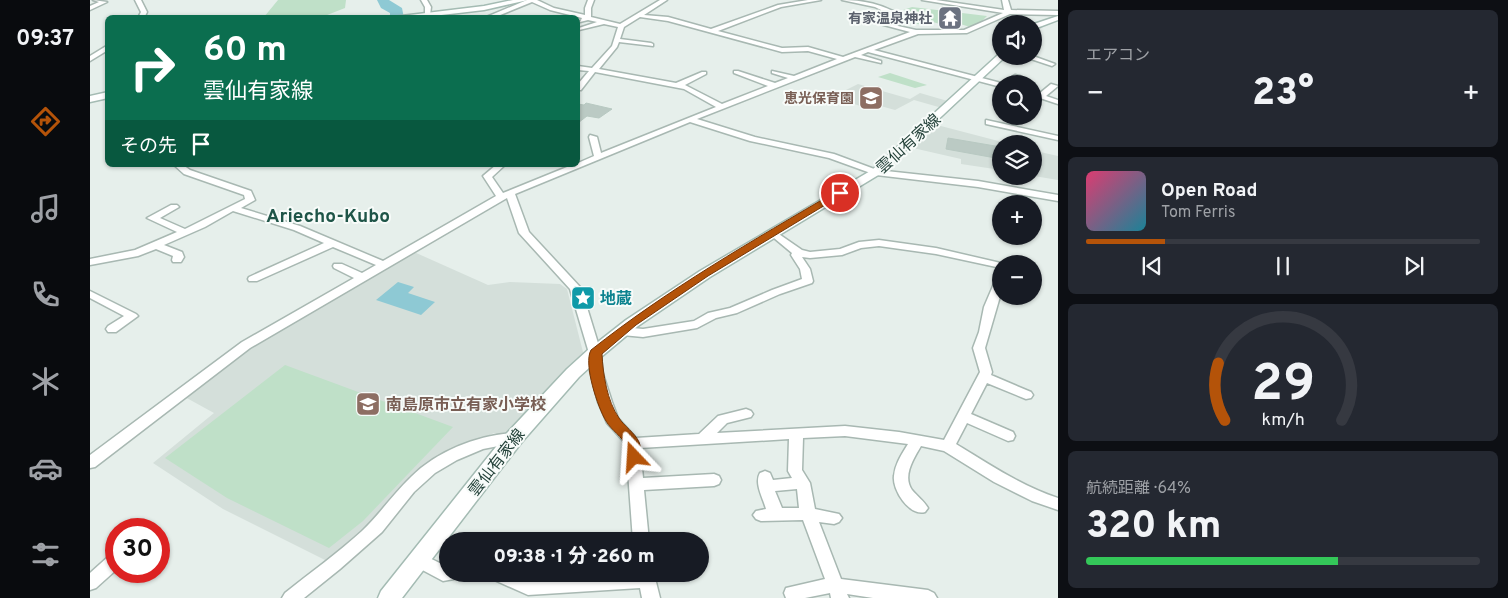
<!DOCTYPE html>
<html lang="ja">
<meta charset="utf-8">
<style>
:root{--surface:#171b24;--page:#242831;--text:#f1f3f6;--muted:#9ea1a6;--line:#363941;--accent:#b45309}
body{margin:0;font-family:Overpass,"Noto Sans JP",sans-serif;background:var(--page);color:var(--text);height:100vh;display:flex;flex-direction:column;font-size:19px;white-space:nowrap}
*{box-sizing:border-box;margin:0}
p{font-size:16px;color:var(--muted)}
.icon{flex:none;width:28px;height:28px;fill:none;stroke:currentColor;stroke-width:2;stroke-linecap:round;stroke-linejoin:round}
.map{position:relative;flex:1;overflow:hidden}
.panel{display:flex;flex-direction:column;gap:10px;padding:10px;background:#0d0f14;width:450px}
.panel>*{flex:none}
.banner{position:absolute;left:15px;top:15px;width:475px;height:152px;border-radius:8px;box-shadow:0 1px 4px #0004;background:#0b6e4f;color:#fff;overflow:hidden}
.fabs{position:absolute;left:902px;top:15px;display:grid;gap:10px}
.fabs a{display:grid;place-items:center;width:50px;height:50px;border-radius:50%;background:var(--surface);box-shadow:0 1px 4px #0004;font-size:25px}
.speed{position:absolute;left:15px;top:518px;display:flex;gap:10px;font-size:25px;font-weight:700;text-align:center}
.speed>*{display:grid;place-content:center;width:65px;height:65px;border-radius:50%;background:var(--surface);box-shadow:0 1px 4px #0004;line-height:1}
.speed .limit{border:8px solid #d22;background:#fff;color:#111}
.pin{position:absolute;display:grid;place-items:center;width:42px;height:42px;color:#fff;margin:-21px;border:2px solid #fff;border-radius:50%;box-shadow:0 1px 5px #0007}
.me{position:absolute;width:55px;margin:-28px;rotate:340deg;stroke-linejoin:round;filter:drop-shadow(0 0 4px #0008)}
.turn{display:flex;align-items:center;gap:18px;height:105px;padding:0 15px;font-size:22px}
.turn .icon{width:65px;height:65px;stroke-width:2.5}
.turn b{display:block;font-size:35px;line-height:42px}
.then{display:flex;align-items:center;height:48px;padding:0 15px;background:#0003;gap:10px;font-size:19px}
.big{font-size:38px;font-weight:800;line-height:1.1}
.panel .tile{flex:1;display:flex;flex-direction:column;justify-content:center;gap:8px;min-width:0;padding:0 18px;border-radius:8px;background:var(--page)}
.panel .dial{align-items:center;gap:0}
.dial svg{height:130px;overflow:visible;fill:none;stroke:var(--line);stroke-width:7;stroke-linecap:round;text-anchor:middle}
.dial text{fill:var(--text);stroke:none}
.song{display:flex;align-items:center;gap:15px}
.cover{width:60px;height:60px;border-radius:8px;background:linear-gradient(135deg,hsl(340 70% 55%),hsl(190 70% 35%))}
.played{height:5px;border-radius:2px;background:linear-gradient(90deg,var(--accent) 20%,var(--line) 20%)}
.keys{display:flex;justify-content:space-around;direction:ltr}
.heat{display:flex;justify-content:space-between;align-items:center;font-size:28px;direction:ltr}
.charge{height:8px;border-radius:4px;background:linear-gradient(90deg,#34c759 64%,var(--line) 0)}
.trip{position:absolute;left:349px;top:532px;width:270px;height:50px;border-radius:25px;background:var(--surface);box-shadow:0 1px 4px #0004;font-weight:800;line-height:50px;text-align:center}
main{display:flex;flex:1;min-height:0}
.menu{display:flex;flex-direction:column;width:90px;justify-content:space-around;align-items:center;background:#090b0e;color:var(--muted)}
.menu .icon{width:35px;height:35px}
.menu .active{color:var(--accent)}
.menu b{font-size:22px;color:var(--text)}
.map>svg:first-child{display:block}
</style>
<main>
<nav class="menu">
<b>09:37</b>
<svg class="icon active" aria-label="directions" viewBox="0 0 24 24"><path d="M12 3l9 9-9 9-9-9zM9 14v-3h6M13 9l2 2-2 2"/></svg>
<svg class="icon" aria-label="music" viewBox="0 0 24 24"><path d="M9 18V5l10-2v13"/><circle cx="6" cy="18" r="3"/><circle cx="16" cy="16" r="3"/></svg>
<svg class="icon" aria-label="phone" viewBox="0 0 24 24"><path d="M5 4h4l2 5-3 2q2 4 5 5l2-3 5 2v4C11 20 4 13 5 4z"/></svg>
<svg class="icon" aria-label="climate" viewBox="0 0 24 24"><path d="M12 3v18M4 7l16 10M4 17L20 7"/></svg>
<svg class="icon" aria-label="car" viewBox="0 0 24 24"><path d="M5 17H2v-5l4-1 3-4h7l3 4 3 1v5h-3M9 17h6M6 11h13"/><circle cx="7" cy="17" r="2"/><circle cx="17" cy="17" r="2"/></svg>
<svg class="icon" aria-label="filters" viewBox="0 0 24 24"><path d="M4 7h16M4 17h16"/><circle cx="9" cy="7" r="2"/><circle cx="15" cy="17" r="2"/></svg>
</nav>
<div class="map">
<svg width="968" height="598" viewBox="0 0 968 598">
<rect width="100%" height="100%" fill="#e6efeb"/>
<g fill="#d4dfda">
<path d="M768,84L820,99L830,93L861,102L852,108L824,100L805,110L787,105L780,109L742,97Z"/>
<path d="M847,125L916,143L919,141L929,144H911V170L871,164V159L823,148Z"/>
<path d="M944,148L950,150V152L968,156V180L944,176Z"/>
<path d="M324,252L398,285L420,282L470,284L477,289L494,356L419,434L404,433L331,467L281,524L237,561L133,509L63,463L124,413L93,396L166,343Z"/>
</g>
<g fill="#bfe0c8">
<path d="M188,0H256L255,8L232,17H174Z"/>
<path d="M822,7L897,16L889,24L880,27L864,22L872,15L862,13L850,18L857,24L874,30L866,31L858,29L860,27L843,22L835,26L821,22L824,13L813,10Z"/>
<path d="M800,73L837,85L825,88L788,77Z"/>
<path d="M195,365L363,427L273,521L239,548L137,498L75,458Z"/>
</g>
<path fill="#8ec9d4" d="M308,282L324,287L318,293L345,302L331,315L286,300Z"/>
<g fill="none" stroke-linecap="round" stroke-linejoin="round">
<path fill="#8ec9d4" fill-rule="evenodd" d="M287,0H299L312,8L314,18H300V13L291,8Z"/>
</g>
<g fill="#bbcac4" stroke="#b8c9c2">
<path d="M496,103L522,109L509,118L497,116L488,123V104L494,105Z"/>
<path d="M858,138L911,147V159L856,149Z"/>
</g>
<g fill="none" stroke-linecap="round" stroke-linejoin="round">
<defs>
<g id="street">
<path d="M3,0L17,2L0,10V6L9,2Z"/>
<path d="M45,0H51L57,12L54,18H48L51,12Z"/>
<path d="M331,0H337L341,7L340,15L335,14V7Z"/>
<path d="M437,0H447L464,8L495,15V8L498,0H504L501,8V17L530,24L570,0H577L554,15L578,17L621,29L688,5L718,0H731L691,7L628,31L692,48L718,47L753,57L820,32L790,24L805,17L785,7L752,0C772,0 794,4 811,16L810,19L799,24L826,30H874L913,13L832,0H846L914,10L912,0H918L921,10L968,11V15L920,14L877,33L828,34L784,50L911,83L925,75L930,76L919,84H911V87L778,52L771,55L791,61V63L765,57L607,119L665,137L744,154L787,170L888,181L968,195V201L888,187L786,175L739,158L660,141L600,122L425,194L439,232L491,288L511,353L512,371L522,402L528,418L546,438L609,434L628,416L656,409L661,411L663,414L661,417L637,423L627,433L755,426L809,432L854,440L890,372L883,348L889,332L894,307L906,279L911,276V293L895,348L902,372L901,375L941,392L943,395L941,398L936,399L897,383L881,414L923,432L925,436L923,440L918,441L877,423L866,444C899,464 931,486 968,498V510L942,501L904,482L854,451L831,446C824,458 812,476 822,490C827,496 834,501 838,508L835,512C820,517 802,490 804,476C805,464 812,454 818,444L755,436L713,438L712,470L720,483L725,509L749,514L752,518L749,522L744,524L729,522L751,579L838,590L844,593L847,598H783L757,594L759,598H741L740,593L715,598H696L694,593L696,588L735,579L713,520L671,521L666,519L663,515L666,511L676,509C673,498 664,483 670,473L675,471L680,473L683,480L702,478L698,471L699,439L550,448L553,478L624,474L629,476L631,480L629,484L624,486L554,490L559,541H543L536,444L517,423L508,402L500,371L499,353L480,289L429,233L417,198L160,348L5,467L0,468V455L152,342L264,278L244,268L243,266L244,264H252L272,273L286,265L243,247L167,281H159L158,279L159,277L234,243L204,230L143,211L115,227L74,245L92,252L94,257L91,262H83L82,260L83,256L66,249L48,256L0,265V259L45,250L87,232L57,218L81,205H87L89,207L70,218L95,229L155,199L154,195L94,174L84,165H93L100,170L161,191L165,200L151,208L210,226L293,261L406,196L393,176L406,165H415L402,177L413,193L482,165H488V163L504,156L499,137L500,135L507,137L511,153L626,107L594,89L505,72L491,90H488V84L499,71L488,70V66L502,68L522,46L528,27L514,24L489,30V28L507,22L498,20L490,22L492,18L460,10L442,2L403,18H394ZM550,17L578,21L692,52L718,51L747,59L704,76L682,71V73L698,78L685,83L648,71H644V73L678,86L632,104L595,85L616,74V72H612L586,83L509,69L527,47L529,42L563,46V44L561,43L530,39L534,27ZM707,489L709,508H692L685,491Z"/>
<path d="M18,45V50L0,61V56Z"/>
<path d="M932,56H943L965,64L962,66Z"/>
<path d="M961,84L968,86L956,96L968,100V104L944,96V92L950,93Z"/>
<path d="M896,120L968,136V140L896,124Z"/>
<path d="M683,230L712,250L720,252L750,249L769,242L789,240L846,248L915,264H911V268L846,254L789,246L771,248L752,255L720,258L712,257L720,269L723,281L722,283L690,294L647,313L626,318L607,328L553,337L532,335L526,331L532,327L553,329L604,321L618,313L640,308L682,290L712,279L710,269L701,255L702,253L678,233Z"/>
<path d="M0,291L46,314L48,316L26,332H18L16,329L18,326L34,316L0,298Z"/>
<path d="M424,433L429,434L431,438L429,442L393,449L367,460L345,473L324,492L292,532L250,569L214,598H192L195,593C221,572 248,553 272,531C290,514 303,494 321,477C347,451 388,435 424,433Z"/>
<path d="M26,553V570L6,588L0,590V573L20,555Z"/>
<path d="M329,553L358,567V574H366L364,579L353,581L323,565L321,560L323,555Z"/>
<path d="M400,574H424L439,581L564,574L570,598H552L550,588L438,595L402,579Z"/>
</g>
<g id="secondary">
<path d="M423,0H438L394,10L326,18H295L394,6Z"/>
<path d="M968,16V20L944,29V24Z"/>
<path d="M909,54L916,56L790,174L620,277L548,326L511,357L489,377L431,443L312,598H288L291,591L417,433L477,369L499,349L536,320L610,271L782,170Z"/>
<path d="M18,92V98L0,102V96Z"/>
</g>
</defs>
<use href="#street" stroke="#a8b8b2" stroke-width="3"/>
<use href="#secondary" stroke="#a4bbb3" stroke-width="3"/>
<use href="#street" fill="#fff" fill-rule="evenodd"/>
<use href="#secondary" fill="#fff" fill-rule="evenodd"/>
</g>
<path fill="#b45309" stroke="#753606" d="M747,191H753L755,193L618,276L546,325L512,354C513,374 517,401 529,418C534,426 545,433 549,442C551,447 552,456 549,461L544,463L539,461C536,456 537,451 536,446C533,437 521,430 516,421C508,408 493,364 501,350C578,289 662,241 747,191Z"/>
<defs>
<symbol id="temple-square" viewBox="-11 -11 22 22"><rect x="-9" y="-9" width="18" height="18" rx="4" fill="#6b7280" stroke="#f7fbf9"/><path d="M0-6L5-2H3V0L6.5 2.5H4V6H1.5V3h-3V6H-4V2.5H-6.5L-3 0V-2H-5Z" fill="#fff"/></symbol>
<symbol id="school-square" viewBox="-11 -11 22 22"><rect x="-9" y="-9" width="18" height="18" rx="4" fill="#8d6e63" stroke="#f7fbf9"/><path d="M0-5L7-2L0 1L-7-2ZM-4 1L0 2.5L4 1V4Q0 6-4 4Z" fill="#fff"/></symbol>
<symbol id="sight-square" viewBox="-11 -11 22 22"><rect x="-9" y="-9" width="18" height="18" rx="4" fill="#0f9aa8" stroke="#f7fbf9"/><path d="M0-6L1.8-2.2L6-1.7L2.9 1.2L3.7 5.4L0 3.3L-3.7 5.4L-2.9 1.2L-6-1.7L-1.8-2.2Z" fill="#fff"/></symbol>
</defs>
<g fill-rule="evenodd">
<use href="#temple-square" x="846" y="4" width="28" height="28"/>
<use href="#school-square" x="767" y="84" width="28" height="28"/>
<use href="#sight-square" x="479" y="284" width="28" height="28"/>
<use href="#school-square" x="264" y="390" width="28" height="28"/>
</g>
<g text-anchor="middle" stroke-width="4" stroke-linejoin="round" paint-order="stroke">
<g font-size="14" font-weight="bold" fill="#5b616d" stroke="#f7fbf9" text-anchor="end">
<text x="842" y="23">有家温泉神社</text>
</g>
<g font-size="14" font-weight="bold" fill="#785e54" stroke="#f7fbf9" text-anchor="end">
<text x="764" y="103">恵光保育園</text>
</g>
<g font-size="16" fill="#24423a" stroke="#f7fbf9">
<text transform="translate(818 143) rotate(-42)" y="6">雲仙有家線</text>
<text transform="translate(406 462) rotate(-52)" y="6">雲仙有家線</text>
</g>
<g font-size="16" font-weight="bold" fill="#0d838f" stroke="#f7fbf9" text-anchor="start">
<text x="510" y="304">地蔵</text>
</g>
<g font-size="16" font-weight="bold" fill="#785e54" stroke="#f7fbf9" text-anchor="start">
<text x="296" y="410">南島原市立有家小学校</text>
</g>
<g font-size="19" font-weight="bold" fill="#1f5548" stroke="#f7fbf9">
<text x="238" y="222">Ariecho-Kubo</text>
</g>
</g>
</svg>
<div class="fabs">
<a><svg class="icon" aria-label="sound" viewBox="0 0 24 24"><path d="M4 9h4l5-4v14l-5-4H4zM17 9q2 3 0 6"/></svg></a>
<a><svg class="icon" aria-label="search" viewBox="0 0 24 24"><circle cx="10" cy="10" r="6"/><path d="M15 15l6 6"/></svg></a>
<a><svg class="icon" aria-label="layers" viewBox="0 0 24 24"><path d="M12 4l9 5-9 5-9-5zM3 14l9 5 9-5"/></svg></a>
<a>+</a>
<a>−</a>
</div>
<div class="speed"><div class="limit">30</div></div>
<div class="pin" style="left:750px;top:193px;background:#d93025"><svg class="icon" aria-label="arrive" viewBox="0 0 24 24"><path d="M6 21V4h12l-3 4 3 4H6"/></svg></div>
<svg class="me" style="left:544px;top:457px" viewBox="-20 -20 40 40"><path d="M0-17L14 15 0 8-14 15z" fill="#b45309" stroke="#fff" stroke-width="4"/></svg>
<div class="trip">09:38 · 1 分 · 260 m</div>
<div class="banner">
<div class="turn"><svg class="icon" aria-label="right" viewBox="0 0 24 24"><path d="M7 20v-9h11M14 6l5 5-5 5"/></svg><div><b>60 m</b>雲仙有家線</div></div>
<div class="then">その先<svg class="icon" aria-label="arrive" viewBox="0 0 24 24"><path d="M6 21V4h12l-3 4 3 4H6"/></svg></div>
</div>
</div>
<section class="panel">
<div class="tile"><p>エアコン</p>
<div class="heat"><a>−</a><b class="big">23°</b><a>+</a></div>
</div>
<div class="tile">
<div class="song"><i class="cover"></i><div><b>Open Road</b><p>Tom Ferris</p></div></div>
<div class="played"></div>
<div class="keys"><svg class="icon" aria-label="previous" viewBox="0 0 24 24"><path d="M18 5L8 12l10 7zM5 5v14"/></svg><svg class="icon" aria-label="pause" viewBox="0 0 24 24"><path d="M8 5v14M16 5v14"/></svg><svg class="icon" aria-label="next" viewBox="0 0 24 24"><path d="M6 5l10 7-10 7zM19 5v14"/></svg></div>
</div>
<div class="tile dial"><svg viewBox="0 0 100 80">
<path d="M14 69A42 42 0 1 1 86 69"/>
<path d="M14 69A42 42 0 0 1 10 34" stroke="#b45309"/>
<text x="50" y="56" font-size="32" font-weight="700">29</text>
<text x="50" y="72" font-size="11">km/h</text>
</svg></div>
<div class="tile"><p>航続距離 · 64%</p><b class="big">320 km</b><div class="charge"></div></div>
</section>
</main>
